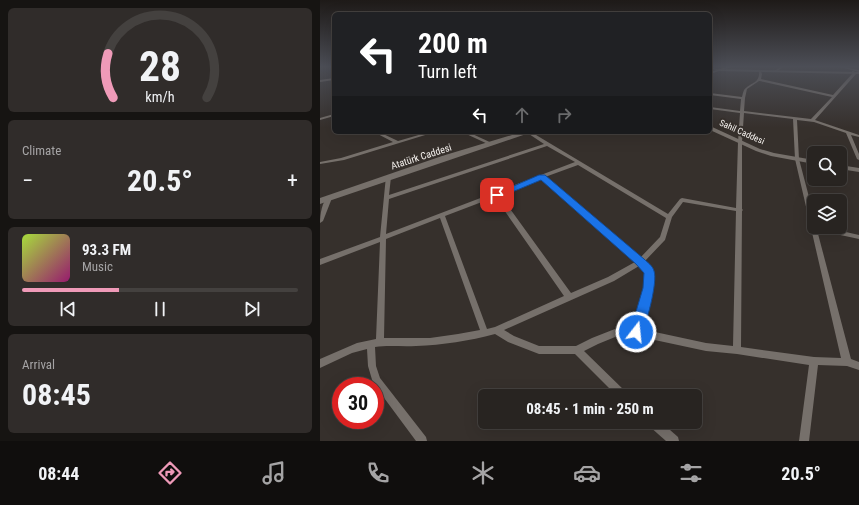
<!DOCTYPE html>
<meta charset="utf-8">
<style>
:root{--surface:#282421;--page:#302c2a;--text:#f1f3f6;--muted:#a5a4a5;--line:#44413f;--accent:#ef9ab8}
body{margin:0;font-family:"Roboto Condensed",sans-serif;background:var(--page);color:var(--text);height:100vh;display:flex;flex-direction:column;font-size:15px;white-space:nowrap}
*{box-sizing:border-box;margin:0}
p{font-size:13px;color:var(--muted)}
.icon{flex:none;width:22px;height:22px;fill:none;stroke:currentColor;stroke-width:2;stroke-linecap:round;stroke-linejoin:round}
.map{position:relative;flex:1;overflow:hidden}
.side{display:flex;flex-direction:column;gap:8px;padding:8px;background:#161412;width:320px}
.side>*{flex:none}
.guide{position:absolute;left:12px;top:12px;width:380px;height:122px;border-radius:6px;box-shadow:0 4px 16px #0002,0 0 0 1px var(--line);background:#202124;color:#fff;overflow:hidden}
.tools{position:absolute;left:487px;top:146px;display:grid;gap:8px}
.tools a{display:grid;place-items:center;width:40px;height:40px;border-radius:6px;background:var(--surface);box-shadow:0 4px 16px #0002,0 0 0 1px var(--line);font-size:20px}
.speed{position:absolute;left:12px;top:377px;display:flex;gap:8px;font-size:20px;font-weight:700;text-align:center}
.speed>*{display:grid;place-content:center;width:52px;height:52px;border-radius:50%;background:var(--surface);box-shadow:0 4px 16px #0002,0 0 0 1px var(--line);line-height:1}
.speed .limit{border:6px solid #d22;background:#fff;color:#111}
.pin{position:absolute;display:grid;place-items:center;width:34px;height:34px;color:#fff;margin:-17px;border-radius:8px;box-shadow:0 2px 6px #0006}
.me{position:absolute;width:44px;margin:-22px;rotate:16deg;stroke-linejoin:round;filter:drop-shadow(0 0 3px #0008)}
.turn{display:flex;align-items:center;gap:14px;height:84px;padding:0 20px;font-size:18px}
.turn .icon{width:52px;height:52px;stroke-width:2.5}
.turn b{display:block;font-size:28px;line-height:34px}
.lanes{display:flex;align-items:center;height:38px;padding:0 20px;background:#0003;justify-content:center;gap:20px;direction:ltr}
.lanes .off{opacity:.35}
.big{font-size:30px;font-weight:700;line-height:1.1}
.side .tile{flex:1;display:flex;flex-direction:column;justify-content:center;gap:6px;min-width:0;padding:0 14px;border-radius:6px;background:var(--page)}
.side .dial{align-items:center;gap:0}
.dial svg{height:104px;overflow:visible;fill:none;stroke:var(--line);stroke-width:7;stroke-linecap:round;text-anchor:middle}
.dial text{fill:var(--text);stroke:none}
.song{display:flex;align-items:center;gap:12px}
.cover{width:48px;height:48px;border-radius:6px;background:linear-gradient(135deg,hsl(80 70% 55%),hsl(320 70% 35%))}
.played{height:4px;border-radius:2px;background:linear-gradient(90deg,var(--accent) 35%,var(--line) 35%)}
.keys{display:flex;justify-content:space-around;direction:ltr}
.heat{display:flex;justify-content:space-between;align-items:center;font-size:22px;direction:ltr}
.trip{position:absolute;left:158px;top:389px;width:224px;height:40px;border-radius:6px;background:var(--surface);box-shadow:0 4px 16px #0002,0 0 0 1px var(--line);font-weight:700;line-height:40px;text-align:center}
.menu{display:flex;height:64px;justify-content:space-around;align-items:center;background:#100e0d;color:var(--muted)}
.menu .icon{width:28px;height:28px}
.menu .on{color:var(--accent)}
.menu b{font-size:18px;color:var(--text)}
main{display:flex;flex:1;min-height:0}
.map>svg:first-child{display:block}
</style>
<main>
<section class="side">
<div class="tile dial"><svg viewBox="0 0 100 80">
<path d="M14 69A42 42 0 1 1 86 69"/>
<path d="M14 69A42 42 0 0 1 10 35" stroke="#ef9ab8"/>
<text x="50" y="56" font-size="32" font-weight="700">28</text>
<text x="50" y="72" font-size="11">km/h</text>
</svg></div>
<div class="tile"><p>Climate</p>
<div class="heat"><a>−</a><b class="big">20.5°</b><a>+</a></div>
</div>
<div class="tile">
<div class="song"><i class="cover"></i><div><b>93.3 FM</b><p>Music</p></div></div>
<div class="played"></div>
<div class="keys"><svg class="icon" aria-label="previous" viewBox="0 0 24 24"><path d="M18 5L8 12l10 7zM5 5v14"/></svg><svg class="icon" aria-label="pause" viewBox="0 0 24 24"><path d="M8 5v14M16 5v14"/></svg><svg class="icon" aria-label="next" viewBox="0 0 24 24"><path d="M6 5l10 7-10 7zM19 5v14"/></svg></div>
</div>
<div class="tile"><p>Arrival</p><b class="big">08:45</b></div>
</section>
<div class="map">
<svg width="539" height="441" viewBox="0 0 539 441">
<rect width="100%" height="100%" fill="#36302c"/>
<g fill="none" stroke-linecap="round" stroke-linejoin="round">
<g fill="#76706b" fill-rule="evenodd">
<path d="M390,67L400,70L399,71L390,68Z"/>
<path d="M461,67H463L456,72L454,71Z"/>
<path d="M520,67H523L539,70V72Z"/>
<path d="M440,70L441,71L442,74L441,79L513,95L532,74V71H534L536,74L495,120L539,135V137L531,135L539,154V160L537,159L526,133L494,122L477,120L479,159L494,216V227H504L539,235V239L497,230L531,359L539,362V370L527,366L498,365L489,441H479L489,365L417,354L386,351L316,336L300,335L278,344L264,351L307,393L309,396H297L255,354H219L188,342L175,334C149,341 123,345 96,346C82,347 69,345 55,347L56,366L60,378L106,437L107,441H96L53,383L48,366L47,349L32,353L0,368V359L37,343L56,339L60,242L0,265V259L60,237L66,176H70L71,177L69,195L224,144L206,132H211L348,214L360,199L362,198L416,208L418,142L420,113L390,109V107L420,111L421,99L390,95V93L422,97C423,94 423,90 426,88C432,82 440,83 439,71ZM439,81H440L512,97L491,119L424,111L425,98L427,89ZM424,113L473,119L475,159L521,358L494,357L421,347L422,211L423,210L422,209V142ZM227,146L255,162L66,234L69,199ZM258,165L346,218L340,237L320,258L225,177ZM221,179L315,262L288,277L251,293L180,195ZM175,197L244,296L175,327L167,329L125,216ZM363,202L416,211L413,346L386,343L321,329L333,288V272L324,262L345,240L352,217ZM120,218L160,330L138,334L110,338H64L66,239ZM319,266L325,273V288L313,328L300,327L272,338L256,346H219L194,336L184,330L294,281Z"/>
<path d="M14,78V80L0,82V80Z"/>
<path d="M14,114V116L0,120V118Z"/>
<path d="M54,132H59L78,141L109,132H115L24,160L0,164V162L21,158L73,142Z"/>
<path d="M142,132H148L174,144L172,145H170Z"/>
<path d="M9,196L12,198L3,221L0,223C0,214 2,201 9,196Z"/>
<path d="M328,422H341L358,437L359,441H346L329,426Z"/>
</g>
<g fill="#76706b" fill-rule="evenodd">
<path d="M399,69L539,72V74L398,71Z"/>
<path d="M390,126L440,149L454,153L494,160V164L451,156L436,151L390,130Z"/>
<path d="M520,165L539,168V172L520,169Z"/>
</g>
<g fill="#76706b" fill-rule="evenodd">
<path d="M406,67H411L390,74V72Z"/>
<path d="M202,132H212L0,204V198L122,156Z"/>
</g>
</g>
<linearGradient id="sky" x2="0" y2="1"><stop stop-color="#1e1a18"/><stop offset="0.52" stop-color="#4c4e56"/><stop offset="1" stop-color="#4c4e56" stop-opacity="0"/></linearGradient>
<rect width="539" height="128" fill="url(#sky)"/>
<path fill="#1a73e8" stroke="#114b97" d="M219,175H225L324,259C327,262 333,266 334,271C338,282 326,325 321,336L316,338L312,336L310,332L323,288L324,273L316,264L221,180L180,197L177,198L173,195Z"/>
<g text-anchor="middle" stroke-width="4" stroke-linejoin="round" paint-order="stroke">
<g font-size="9" fill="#f8f4f1" stroke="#36302c">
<text transform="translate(422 132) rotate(24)" y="3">Sahil Caddesi</text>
</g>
<g font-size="10" fill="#f8f4f1" stroke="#36302c">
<text transform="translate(101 156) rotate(-18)" y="4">Atatürk Caddesi</text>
</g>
</g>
</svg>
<div class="tools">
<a><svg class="icon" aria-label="search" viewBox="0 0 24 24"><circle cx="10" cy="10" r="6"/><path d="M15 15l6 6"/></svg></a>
<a><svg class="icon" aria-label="layers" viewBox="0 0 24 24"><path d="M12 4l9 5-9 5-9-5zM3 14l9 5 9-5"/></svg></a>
</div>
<div class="speed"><div class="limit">30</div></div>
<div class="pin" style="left:177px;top:195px;background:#d93025"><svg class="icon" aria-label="arrive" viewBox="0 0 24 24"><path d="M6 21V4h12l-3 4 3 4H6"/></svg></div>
<svg class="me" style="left:316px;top:332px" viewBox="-20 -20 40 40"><circle r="17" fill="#1a73e8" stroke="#fff" stroke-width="3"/><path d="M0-11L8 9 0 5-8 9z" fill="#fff"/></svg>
<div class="trip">08:45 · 1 min · 250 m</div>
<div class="guide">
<div class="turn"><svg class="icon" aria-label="left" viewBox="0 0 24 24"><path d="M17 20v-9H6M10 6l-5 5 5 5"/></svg><div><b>200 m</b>Turn left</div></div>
<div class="lanes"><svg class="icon" aria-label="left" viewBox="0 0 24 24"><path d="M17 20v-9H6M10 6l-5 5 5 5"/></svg><svg class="icon off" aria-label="ahead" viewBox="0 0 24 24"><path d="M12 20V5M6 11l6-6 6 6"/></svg><svg class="icon off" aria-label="right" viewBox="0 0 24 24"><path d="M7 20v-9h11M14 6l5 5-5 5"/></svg></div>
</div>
</div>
</main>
<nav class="menu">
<b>08:44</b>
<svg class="icon on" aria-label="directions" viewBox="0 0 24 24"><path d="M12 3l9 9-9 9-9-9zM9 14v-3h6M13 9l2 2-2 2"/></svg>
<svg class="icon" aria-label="music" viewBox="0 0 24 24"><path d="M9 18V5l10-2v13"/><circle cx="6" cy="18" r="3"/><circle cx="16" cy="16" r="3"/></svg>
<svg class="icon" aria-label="phone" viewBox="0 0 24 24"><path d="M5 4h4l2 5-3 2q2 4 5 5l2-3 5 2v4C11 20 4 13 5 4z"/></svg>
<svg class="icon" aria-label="climate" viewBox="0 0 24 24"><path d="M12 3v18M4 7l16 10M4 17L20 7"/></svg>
<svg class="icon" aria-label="car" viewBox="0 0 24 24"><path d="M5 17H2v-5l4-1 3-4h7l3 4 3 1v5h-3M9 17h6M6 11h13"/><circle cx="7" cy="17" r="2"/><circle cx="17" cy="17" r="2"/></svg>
<svg class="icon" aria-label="filters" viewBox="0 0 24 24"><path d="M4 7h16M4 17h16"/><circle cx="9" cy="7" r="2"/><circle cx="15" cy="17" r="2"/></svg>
<b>20.5°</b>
</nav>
